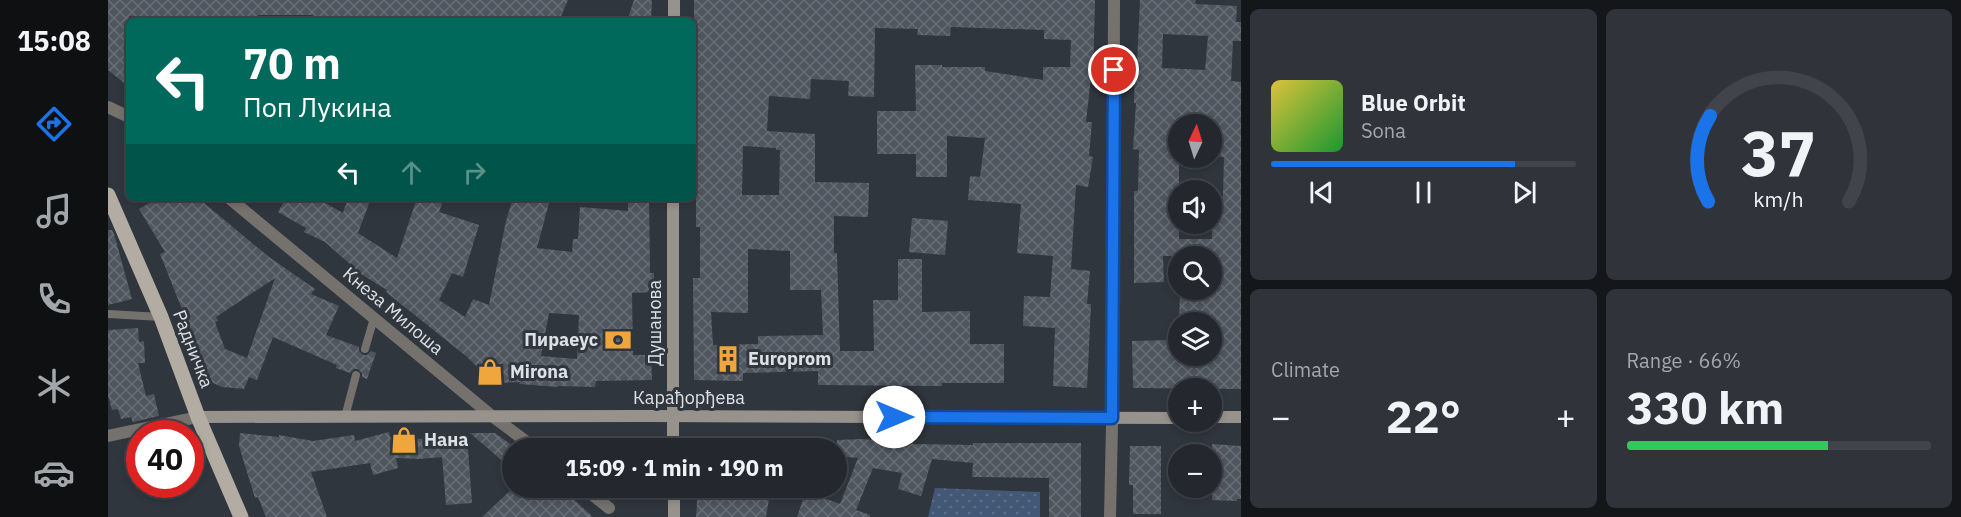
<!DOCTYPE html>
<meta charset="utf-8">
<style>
:root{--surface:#24282e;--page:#30343a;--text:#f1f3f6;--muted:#a3a6aa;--line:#41444a;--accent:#1a73e8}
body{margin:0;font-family:"IBM Plex Sans",sans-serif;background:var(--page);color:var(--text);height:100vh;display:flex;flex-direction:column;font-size:22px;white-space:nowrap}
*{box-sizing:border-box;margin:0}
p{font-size:20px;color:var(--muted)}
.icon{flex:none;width:33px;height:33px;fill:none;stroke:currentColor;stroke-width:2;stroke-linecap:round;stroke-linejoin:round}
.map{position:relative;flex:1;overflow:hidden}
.details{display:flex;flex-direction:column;gap:9px;padding:9px;background:#141619;width:720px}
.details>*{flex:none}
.guide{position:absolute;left:18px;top:18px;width:570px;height:183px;border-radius:9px;box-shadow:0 3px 9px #0003,0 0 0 2px var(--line);background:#00695c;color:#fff;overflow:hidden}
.needle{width:39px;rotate:4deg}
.tools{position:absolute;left:1060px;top:114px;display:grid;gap:12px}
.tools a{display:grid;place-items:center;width:54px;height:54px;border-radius:50%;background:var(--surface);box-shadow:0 3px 9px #0003,0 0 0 2px var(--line);font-size:30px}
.speed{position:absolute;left:18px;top:420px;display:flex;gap:12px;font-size:30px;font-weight:700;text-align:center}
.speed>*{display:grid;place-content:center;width:78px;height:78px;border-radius:50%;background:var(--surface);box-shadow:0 3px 9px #0003,0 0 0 2px var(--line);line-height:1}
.speed .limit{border:9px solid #d22;background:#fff;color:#111}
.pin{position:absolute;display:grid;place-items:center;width:51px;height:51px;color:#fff;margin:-26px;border:3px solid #fff;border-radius:50%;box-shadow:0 2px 6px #0007}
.me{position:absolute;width:66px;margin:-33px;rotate:90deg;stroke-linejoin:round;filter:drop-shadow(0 0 4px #0008)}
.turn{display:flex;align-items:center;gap:21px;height:126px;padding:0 18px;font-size:27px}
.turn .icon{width:78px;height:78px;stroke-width:2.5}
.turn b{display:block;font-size:42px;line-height:51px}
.lanes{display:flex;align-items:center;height:57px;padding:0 18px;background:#0003;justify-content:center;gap:30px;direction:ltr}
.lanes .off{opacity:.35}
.big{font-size:45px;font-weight:700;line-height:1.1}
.details .tile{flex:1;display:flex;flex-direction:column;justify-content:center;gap:9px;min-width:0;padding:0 21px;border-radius:9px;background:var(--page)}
.details .dial{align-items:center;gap:0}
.dial svg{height:156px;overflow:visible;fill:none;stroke:var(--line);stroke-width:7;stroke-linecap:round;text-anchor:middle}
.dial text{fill:var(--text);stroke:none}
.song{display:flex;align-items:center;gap:18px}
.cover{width:72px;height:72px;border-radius:9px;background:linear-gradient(135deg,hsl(50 70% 55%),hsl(130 70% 35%))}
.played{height:6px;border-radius:3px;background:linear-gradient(90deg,var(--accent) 80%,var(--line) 80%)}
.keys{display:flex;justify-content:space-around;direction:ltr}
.heat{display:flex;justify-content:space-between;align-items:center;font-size:33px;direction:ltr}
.charge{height:9px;border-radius:4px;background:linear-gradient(90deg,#34c759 66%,var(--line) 0)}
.details .tiles{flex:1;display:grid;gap:9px;grid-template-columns:repeat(2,1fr)}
.trip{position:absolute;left:394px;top:438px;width:345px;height:60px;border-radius:30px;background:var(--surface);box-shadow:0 3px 9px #0003,0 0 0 2px var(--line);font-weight:700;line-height:60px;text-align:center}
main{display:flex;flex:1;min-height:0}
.tab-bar{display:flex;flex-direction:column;width:108px;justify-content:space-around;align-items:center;background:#0e1012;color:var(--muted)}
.tab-bar .icon{width:42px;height:42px}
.tab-bar .current{color:var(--accent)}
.tab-bar b{font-size:27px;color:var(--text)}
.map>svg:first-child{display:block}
</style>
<main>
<nav class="tab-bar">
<b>15:08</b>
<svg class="icon current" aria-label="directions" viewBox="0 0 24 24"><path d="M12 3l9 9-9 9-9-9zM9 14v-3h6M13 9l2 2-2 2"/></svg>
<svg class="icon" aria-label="music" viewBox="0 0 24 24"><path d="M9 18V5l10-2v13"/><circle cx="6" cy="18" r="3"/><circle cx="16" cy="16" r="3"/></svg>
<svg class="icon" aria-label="phone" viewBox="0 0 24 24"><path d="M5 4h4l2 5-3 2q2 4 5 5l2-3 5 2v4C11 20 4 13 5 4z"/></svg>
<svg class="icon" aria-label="climate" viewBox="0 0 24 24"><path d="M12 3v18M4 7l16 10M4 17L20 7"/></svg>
<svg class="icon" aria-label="car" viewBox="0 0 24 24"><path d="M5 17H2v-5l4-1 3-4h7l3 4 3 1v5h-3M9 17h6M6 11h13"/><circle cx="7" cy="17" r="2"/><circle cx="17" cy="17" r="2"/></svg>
</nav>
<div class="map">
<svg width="1133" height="517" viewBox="0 0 1133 517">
<defs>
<pattern id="park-dots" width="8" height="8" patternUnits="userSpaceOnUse" patternTransform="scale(1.5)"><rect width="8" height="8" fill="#435876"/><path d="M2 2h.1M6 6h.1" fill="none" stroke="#5e708a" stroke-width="1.8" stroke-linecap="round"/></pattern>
<pattern id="building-cross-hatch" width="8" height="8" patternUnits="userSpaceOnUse" patternTransform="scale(1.5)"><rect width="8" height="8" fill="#4f565f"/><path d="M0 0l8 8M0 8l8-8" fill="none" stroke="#686e76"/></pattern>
</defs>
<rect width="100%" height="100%" fill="#30363e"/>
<path fill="url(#park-dots)" d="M827,488L932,492V517H820Z"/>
<g fill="url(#building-cross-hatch)" fill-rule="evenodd">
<path d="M0,0H460L451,21H400V19L349,16V20H323V17L279,19V21H205V15H150V21H78V19L21,16V87L0,70Z"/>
<path d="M526,0H544L543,21H519Z"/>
<path d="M586,0H987L985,77H983L978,122H984L981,156L985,157L980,187L968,185L963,269L982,271L979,304H983L979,388L945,386L947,328L915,326L916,296L942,297L945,256L909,253L913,204L860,200L862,176L872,177L877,138L839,136V177H808V154H769V111H808L807,65H834V67H877V71L935,80V67H962L963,40L936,39V30L843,27L842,36L809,35L810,29L767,28L766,97L740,96L741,81L703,79L702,99L661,96L659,131L707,134V182L761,183L760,217L726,216V253H729L732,351H766L765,300H790V259H814V312L862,311V344H896V383H834V386L710,385V371L635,373V381L586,380L585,278H592V227H588V59H590L589,21H586ZM635,146L668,148V150H672L671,195H634ZM640,249L682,251V290H713L715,335L650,336V344L605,345L603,312L640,313Z"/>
<path d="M1032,0H1088L1087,4L1129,6L1128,22H1133V41H1125L1123,81L1133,82V389L1025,388L1024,341L1065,340V356H1104V322H1071L1072,290H1104V256H1055L1056,282L1026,283V191H1030L1031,150L1025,149L1028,103H1026L1027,64H1029ZM1055,34L1100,36L1097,70L1054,68ZM1071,124H1104V156L1116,157L1115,196L1104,195V239H1071Z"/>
<path d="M59,198H90L161,257L207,289L203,294L231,306L218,335L251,347V351L255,355H259L263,351L268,353L259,379L254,377V373L250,369H246L242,373L228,368L229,365L165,337L149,380L141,377L136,389L114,387L103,382L52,254L57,252L31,209L45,201L47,204ZM167,278L139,358L117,349L107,322L110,321L108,317Z"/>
<path d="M178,198H208L235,213L240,198H263L250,233L289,258L309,198H336L331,212L371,225L355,277L344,273L331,300L357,317L365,299L381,305L398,221L405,198H421L441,203L429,248L464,252L465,239H470L472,207L520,211V198H541L542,273H546V292L524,293L525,355H543L544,380L488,381L487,387L450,386V387L411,384L412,382L386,383L358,356L278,292L279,290L240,266L242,264L217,242L196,232L198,228L170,212ZM441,313L471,315L469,359L433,356Z"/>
<path d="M804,218L840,221L837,255L801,252Z"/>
<path d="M0,230H4L6,234L24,299L0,305Z"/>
<path d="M30,328L31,342L36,341L37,363H30L38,396L46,394L51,416L25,422L23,417L13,419L10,409L4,410L0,396V330Z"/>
<path d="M281,432L282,437L316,439L359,436L364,503L338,505L334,457L311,459L288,458L290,468L265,475L262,463L203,472L219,517H158L150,497L147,498L131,446L132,433L171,437V435L205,441L246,435L247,441Z"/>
<path d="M362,433H387L405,446V470Z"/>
<path d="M755,439L807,444L865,445V443H973V517H941V478L864,477L865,463L824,459L813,496L790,489L794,473L765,468L748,510L762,515V517H689L698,491L732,504L750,458L729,456V440Z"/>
<path d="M1104,444L1133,446V499H1129V501L1104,500Z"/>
<path d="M1022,446H1053V514H1025V485H1021Z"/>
<path d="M405,488H453L485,517H374Z"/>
<path d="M590,488H663L658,517H588Z"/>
</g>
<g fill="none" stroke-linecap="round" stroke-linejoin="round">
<g stroke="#75716d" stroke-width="8">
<path d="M0,314L53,317"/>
<path d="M257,349L266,318"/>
<path d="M237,417L248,375"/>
</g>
<g stroke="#75716d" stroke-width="12">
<path d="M0,107L21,117"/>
<path d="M121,198L384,416L427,448"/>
<path d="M0,436L90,417"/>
<path d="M476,488L501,508"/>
<path d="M1002,517L1005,380L1006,0"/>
</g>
<g stroke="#98928c" stroke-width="12">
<path d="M566,21V0"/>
<path d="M90,417L538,416L1071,418"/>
<path d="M1104,417H1133"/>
<path d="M565,448V198"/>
<path d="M566,488V517"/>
</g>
<path stroke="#b3aca3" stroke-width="15" d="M0,195L53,317L90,417L133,517"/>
</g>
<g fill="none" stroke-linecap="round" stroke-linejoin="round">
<defs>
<path id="route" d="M786,417L1004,418L1006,70"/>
</defs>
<use href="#route" stroke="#114b97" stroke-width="15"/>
<use href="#route" stroke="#1a73e8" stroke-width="10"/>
</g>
<defs>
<symbol id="bank-bare" viewBox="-9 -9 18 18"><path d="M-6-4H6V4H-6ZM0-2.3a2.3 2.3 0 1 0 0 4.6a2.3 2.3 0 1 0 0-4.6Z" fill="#efa73d" stroke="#30363e" stroke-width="2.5" paint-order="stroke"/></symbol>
<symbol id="building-bare" viewBox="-9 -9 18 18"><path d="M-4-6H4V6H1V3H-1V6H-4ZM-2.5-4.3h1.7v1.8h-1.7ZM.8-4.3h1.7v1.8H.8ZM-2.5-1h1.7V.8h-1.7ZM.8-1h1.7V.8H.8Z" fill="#efa73d" stroke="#30363e" stroke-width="2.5" paint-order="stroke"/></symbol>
<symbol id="shop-bare" viewBox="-9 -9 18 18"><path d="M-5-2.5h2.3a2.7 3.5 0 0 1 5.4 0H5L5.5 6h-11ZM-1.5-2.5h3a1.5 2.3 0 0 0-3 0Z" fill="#efa73d" stroke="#30363e" stroke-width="2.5" paint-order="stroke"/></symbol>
</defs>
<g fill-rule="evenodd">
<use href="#bank-bare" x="491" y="321" width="38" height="38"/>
<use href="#building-bare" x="601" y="340" width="38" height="38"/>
<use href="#shop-bare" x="363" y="353" width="38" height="38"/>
<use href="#shop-bare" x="277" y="421" width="38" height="38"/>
</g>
<g text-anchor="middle" stroke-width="6" stroke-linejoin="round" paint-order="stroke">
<g font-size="18" fill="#dde1e7" stroke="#30363e">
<text transform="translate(285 311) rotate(40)" y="6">Кнеза Милоша</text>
<text transform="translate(547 323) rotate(-90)" y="6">Душанова</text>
<text transform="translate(85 349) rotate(69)" y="6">Радничка</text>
<text x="581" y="404">Карађорђева</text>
</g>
<g font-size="18" font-weight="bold" fill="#dde1e7" stroke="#30363e" text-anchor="start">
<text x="490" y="346" text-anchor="end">Пираеус</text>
<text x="640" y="365">Europrom</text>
<text x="402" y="378">Mirona</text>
<text x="316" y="446">Нана</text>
</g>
</g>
</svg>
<div class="tools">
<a><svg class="needle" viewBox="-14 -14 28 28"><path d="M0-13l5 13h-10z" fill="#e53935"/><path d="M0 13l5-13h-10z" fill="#a3a6aa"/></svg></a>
<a><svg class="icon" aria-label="sound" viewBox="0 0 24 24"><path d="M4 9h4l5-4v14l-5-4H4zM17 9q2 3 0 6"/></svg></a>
<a><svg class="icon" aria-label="search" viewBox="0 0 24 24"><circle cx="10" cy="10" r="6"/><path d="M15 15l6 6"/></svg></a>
<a><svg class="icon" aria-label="layers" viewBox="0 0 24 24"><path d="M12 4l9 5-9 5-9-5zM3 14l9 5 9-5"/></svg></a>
<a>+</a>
<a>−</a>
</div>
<div class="speed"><div class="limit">40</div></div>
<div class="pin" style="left:1006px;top:70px;background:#d93025"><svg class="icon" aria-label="arrive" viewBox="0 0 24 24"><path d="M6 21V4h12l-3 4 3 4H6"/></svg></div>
<svg class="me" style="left:786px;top:417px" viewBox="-20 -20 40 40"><circle r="19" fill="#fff"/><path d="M0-13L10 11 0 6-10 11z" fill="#1a73e8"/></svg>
<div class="trip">15:09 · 1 min · 190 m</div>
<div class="guide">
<div class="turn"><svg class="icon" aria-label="left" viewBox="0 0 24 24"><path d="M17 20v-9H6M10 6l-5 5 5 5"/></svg><div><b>70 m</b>Поп Лукина</div></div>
<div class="lanes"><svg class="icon" aria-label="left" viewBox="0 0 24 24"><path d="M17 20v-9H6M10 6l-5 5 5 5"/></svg><svg class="icon off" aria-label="ahead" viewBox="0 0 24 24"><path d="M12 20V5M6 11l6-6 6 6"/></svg><svg class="icon off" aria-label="right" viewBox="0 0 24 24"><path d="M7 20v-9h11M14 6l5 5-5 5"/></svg></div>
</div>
</div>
<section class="details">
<div class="tiles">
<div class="tile">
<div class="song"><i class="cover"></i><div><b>Blue Orbit</b><p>Sona</p></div></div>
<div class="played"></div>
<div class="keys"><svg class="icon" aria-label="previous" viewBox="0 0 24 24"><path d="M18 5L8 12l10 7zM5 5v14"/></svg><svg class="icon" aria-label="pause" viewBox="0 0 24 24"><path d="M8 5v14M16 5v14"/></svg><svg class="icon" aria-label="next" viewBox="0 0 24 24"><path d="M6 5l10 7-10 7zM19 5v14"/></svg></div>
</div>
<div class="tile dial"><svg viewBox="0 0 100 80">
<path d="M14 69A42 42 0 1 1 86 69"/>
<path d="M14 69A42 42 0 0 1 15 25" stroke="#1a73e8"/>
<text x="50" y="56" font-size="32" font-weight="700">37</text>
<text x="50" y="72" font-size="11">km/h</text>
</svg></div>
<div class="tile"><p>Climate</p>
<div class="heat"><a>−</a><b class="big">22°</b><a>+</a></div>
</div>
<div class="tile"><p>Range · 66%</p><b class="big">330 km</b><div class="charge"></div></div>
</div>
</section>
</main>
